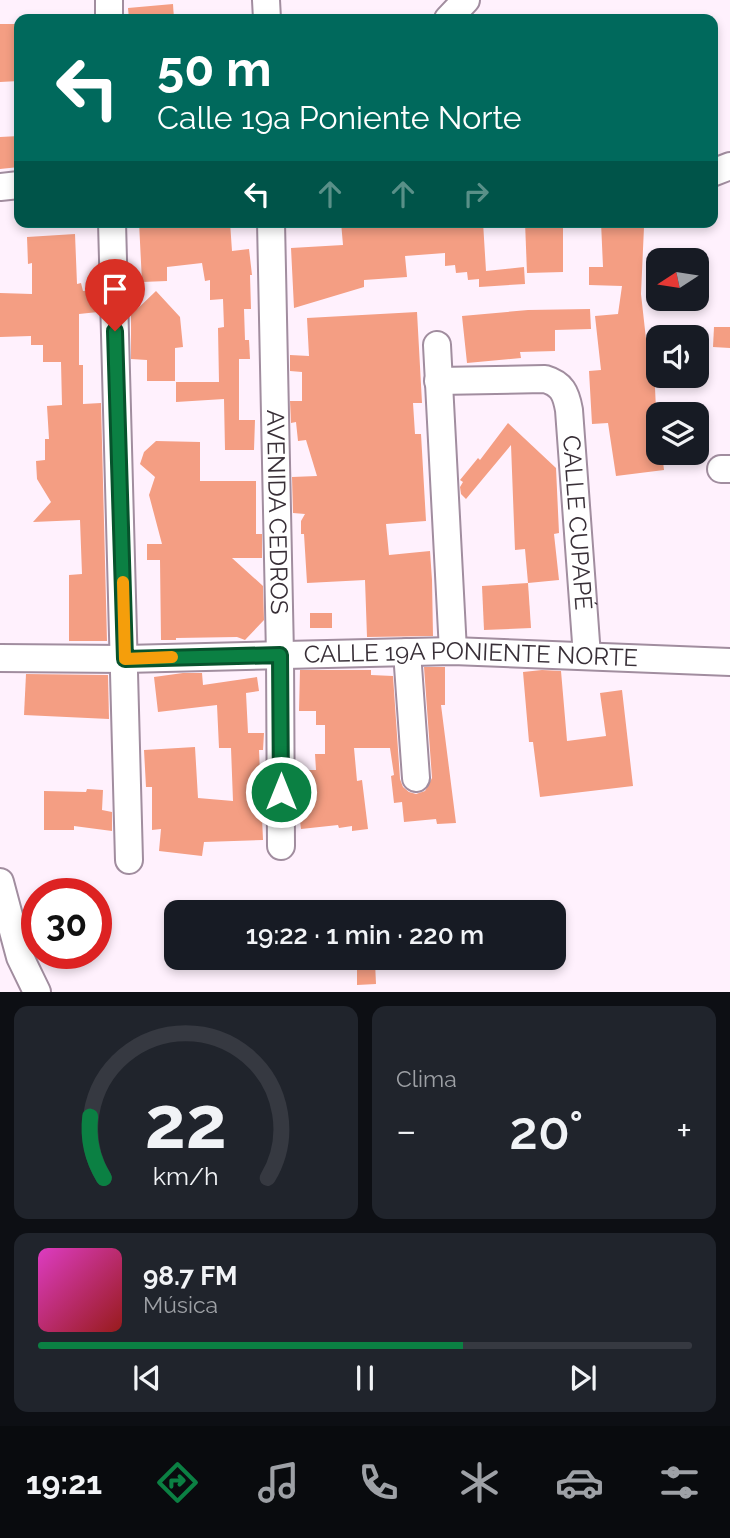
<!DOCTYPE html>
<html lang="es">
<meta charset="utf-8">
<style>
:root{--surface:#171b24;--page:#20242c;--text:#f1f3f6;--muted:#9ea1a6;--line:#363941;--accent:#0b8043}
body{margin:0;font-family:Raleway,sans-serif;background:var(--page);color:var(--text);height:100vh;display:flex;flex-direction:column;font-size:26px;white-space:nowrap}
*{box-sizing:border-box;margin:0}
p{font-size:23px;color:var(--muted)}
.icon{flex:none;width:38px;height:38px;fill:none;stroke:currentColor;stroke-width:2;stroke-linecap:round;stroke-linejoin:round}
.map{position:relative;height:992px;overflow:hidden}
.drawer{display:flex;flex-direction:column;gap:14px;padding:14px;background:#0d0f14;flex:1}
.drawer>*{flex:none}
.banner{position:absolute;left:14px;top:14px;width:704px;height:214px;border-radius:14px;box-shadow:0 4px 10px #0003;background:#00695c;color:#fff;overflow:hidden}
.needle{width:46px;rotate:258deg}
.buttons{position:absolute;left:646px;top:248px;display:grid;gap:14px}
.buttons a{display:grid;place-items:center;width:63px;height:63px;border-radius:14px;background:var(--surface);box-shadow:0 4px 10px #0003;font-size:35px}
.speed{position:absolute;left:21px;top:878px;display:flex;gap:14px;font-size:35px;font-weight:700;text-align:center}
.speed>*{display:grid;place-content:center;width:91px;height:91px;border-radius:50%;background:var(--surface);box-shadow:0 4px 10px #0003;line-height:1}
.speed .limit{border:10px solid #d22;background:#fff;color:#111}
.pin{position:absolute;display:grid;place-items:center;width:60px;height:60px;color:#fff;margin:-72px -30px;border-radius:50% 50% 50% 0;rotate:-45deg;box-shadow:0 0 7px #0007}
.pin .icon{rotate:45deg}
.me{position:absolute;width:77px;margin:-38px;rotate:0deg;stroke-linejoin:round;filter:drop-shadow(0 0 5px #0008)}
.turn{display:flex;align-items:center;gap:24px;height:147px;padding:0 28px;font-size:32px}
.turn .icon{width:91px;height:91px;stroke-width:2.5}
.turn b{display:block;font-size:49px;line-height:60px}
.lanes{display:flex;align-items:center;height:66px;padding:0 28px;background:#0003;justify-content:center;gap:35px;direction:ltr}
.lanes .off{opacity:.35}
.big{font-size:52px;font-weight:600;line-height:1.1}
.drawer .tile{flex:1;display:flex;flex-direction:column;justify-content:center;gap:10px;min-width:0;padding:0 24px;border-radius:14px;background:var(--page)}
.drawer .dial{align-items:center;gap:0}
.dial svg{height:182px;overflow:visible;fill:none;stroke:var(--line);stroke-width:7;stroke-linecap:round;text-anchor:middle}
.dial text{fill:var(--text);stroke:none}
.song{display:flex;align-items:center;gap:21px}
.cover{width:84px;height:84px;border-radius:10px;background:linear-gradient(135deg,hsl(310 70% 55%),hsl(0 70% 35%))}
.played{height:7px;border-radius:4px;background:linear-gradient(90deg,var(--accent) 65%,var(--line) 65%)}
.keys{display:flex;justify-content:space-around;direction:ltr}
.heat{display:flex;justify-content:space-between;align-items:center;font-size:38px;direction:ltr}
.drawer .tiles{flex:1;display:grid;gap:14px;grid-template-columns:1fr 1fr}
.tile:last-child{grid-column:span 2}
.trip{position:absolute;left:164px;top:900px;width:402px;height:70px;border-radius:14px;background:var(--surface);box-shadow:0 4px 10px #0003;font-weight:600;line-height:70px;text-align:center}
.tab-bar{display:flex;height:112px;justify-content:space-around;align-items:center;background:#090b0e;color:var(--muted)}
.tab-bar .icon{width:49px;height:49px}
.tab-bar .selected{color:var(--accent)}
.tab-bar b{font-size:32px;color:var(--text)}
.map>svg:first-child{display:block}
</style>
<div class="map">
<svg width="730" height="992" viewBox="0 0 730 992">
<rect width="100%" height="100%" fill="#fff1fd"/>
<g fill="#f49e83">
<path d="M173,4L174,19H129L128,8Z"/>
<path d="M0,24H19V81L0,82Z"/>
<path d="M19,136V167L0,169V137Z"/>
<path d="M139,222H230L232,251L249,249L252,275H250L251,309H244L245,340H249L250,359H239V420H255L254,450H225L224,399L176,402V382H219L218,328L224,327L223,299L210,300V280L205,281L202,263L167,267V281L142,282Z"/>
<path d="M341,222H483L486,271L524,267L525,284L479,287V279L468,280L467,272L456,273L455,265L445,266V253L405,256L407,277L364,280V287L294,308L291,248L343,245Z"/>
<path d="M525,222H563V272L527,273Z"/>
<path d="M601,222H633V227H644L641,294L649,366H654L658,453H662L664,470L616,476L608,423L592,424L589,371L601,370L595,316L618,314L622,286L589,285V267H603Z"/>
<path d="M75,234L77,284L81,283L83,291L97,290L98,312L79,314V365H83V404L101,403L107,641H69V575L82,574L80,520L33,522L51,502L37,479L36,461L45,460V439H49L47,406L62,405L61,362H43V345H31V336L0,337V293L32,294V263L28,264L27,237Z"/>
<path d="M156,291L180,317L183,347L175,348V381H147V360L131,359V315Z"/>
<path d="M590,309L591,329L555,330V351L520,352L521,358L467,363L462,316L528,310Z"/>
<path d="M417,312L422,403H413L415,434H421L426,521L386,524L389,555L430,551L432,580L433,636L367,637L365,580L307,583L304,534H301V521L305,514L293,513L292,477L317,476L306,440L298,441L296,422L291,423L290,401H302V372L290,371V355L309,356L307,318Z"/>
<path d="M714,327H730V348L713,347Z"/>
<path d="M508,423L556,468L559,533L554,534L559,580L528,583L525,549L515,550L511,445L466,499L461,494L460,487L463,482L460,480L478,458L480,460Z"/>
<path d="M156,441L200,442V481H256V534H262V558H232L263,586L264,620L245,640L237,637L176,638V640H161L160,560H147V544H162L149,495L155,477L140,464L144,452Z"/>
<path d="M528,583L531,628L484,630L482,586Z"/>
<rect x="310" y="613" width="22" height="15"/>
<path d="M424,667H445V705H441L456,823L437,824L436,819L404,822L402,802L394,803L391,776L394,775L390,748H354L357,781L362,780L368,829L352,831V826L339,828L338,825L301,829L299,813V770H316L315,754H325V725H316V711H299L300,670H371V675L393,676L400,779L403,787L409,792L416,794L425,791L432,778Z"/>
<path d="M542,670L561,671L567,741L606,736L600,693L622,690L633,786L540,797L533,742H529L523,672Z"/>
<path d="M183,673H202L203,685L257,677L259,691L246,693L248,733H264L263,750H259L263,840L204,842L202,856L159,851L161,829L152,830V787H146L144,750L195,747L198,798L233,801L231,748H219L217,705L158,712L154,677Z"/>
<path d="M26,674L108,675L109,719L24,715Z"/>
<path d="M87,789L103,790L102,810L112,812V831L74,826V830H44V791L86,792Z"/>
<path d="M357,962H375L376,984L357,985Z"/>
</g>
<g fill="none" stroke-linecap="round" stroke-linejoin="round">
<defs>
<g id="minor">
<path d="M109,0V19"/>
<path d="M266,0L267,19"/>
<path d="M448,19L466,0"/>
<path d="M712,173L730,166"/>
<path d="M0,187L19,185"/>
<path d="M112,222L129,860"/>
<path id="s1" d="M271,222L280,655L281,846"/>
<path d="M437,345L453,651"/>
<path id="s2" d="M438,381L545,379C562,384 566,393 569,410L587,656"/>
<path d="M721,469H730"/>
<path d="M407,652L416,778"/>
<path id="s3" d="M0,658L125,659L453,651L730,662"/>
<path d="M0,882L20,957L37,992"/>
</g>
</defs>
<use href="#minor" stroke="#a18d9f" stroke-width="30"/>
<use href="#minor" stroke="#fff" stroke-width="26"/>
</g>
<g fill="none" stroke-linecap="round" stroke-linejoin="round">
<defs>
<path id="route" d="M115,331L125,659L280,655L281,792"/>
</defs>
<use href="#route" stroke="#07532c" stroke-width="18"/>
<use href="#route" stroke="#0b8043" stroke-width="12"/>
<path stroke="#f59e0b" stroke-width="12" d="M123,582L125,659L172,657"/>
</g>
<g text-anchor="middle" stroke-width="6" stroke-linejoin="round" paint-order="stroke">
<g font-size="24" fill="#382f37" stroke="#fff">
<text dy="8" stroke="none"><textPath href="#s1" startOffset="290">AVENIDA CEDROS</textPath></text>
<text dy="8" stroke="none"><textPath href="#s2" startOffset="262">CALLE CUPAPÉ</textPath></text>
<text dy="8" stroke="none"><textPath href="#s3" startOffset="471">CALLE 19A PONIENTE NORTE</textPath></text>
</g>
</g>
</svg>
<div class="buttons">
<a><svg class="needle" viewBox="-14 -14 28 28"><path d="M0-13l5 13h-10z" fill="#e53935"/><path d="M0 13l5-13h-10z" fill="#9ea1a6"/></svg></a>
<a><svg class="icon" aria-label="sound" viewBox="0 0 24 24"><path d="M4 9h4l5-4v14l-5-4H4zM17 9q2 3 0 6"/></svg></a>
<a><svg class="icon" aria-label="layers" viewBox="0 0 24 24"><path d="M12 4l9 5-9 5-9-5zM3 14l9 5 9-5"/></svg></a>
</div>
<div class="speed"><div class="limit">30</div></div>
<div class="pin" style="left:115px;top:331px;background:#d93025"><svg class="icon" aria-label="arrive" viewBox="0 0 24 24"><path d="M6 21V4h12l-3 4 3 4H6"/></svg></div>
<svg class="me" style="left:281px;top:792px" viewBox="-20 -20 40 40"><circle r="17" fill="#0b8043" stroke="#fff" stroke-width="3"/><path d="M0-11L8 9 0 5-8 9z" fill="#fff"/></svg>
<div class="trip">19:22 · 1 min · 220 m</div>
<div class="banner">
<div class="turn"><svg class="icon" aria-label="left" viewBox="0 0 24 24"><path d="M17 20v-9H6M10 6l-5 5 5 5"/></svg><div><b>50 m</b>Calle 19a Poniente Norte</div></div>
<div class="lanes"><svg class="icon" aria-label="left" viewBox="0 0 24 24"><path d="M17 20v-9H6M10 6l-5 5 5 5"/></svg><svg class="icon off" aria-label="ahead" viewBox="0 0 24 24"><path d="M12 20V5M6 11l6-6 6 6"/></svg><svg class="icon off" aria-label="ahead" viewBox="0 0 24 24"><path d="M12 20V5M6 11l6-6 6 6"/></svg><svg class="icon off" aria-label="right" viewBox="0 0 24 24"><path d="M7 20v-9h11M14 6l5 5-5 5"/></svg></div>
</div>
</div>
<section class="drawer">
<div class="tiles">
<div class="tile dial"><svg viewBox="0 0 100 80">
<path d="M14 69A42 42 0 1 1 86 69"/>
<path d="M14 69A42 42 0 0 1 8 42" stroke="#0b8043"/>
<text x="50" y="56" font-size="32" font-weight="700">22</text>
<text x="50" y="72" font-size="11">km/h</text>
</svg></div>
<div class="tile"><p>Clima</p>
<div class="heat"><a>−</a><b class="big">20°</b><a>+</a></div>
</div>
<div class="tile">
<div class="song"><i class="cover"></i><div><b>98.7 FM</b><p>Música</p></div></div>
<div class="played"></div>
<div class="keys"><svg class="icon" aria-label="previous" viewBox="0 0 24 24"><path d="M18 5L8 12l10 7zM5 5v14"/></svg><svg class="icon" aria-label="pause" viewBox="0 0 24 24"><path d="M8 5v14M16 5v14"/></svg><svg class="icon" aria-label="next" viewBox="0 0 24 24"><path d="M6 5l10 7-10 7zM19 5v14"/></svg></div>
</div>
</div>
</section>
<nav class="tab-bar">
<b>19:21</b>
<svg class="icon selected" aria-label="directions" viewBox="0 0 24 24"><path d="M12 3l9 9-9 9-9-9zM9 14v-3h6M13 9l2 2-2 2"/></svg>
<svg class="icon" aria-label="music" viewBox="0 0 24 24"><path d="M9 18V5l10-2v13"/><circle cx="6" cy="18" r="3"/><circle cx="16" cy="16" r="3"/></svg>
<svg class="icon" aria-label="phone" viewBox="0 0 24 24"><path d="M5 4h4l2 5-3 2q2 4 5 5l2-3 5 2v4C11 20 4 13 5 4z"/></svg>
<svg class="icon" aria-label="climate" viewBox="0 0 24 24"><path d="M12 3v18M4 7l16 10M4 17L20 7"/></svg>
<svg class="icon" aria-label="car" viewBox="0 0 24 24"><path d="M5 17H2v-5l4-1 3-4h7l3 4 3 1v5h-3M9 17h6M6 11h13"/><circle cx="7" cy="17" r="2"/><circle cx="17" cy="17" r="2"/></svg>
<svg class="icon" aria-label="filters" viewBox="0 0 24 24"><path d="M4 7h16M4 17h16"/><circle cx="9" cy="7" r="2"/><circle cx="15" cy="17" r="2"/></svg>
</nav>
